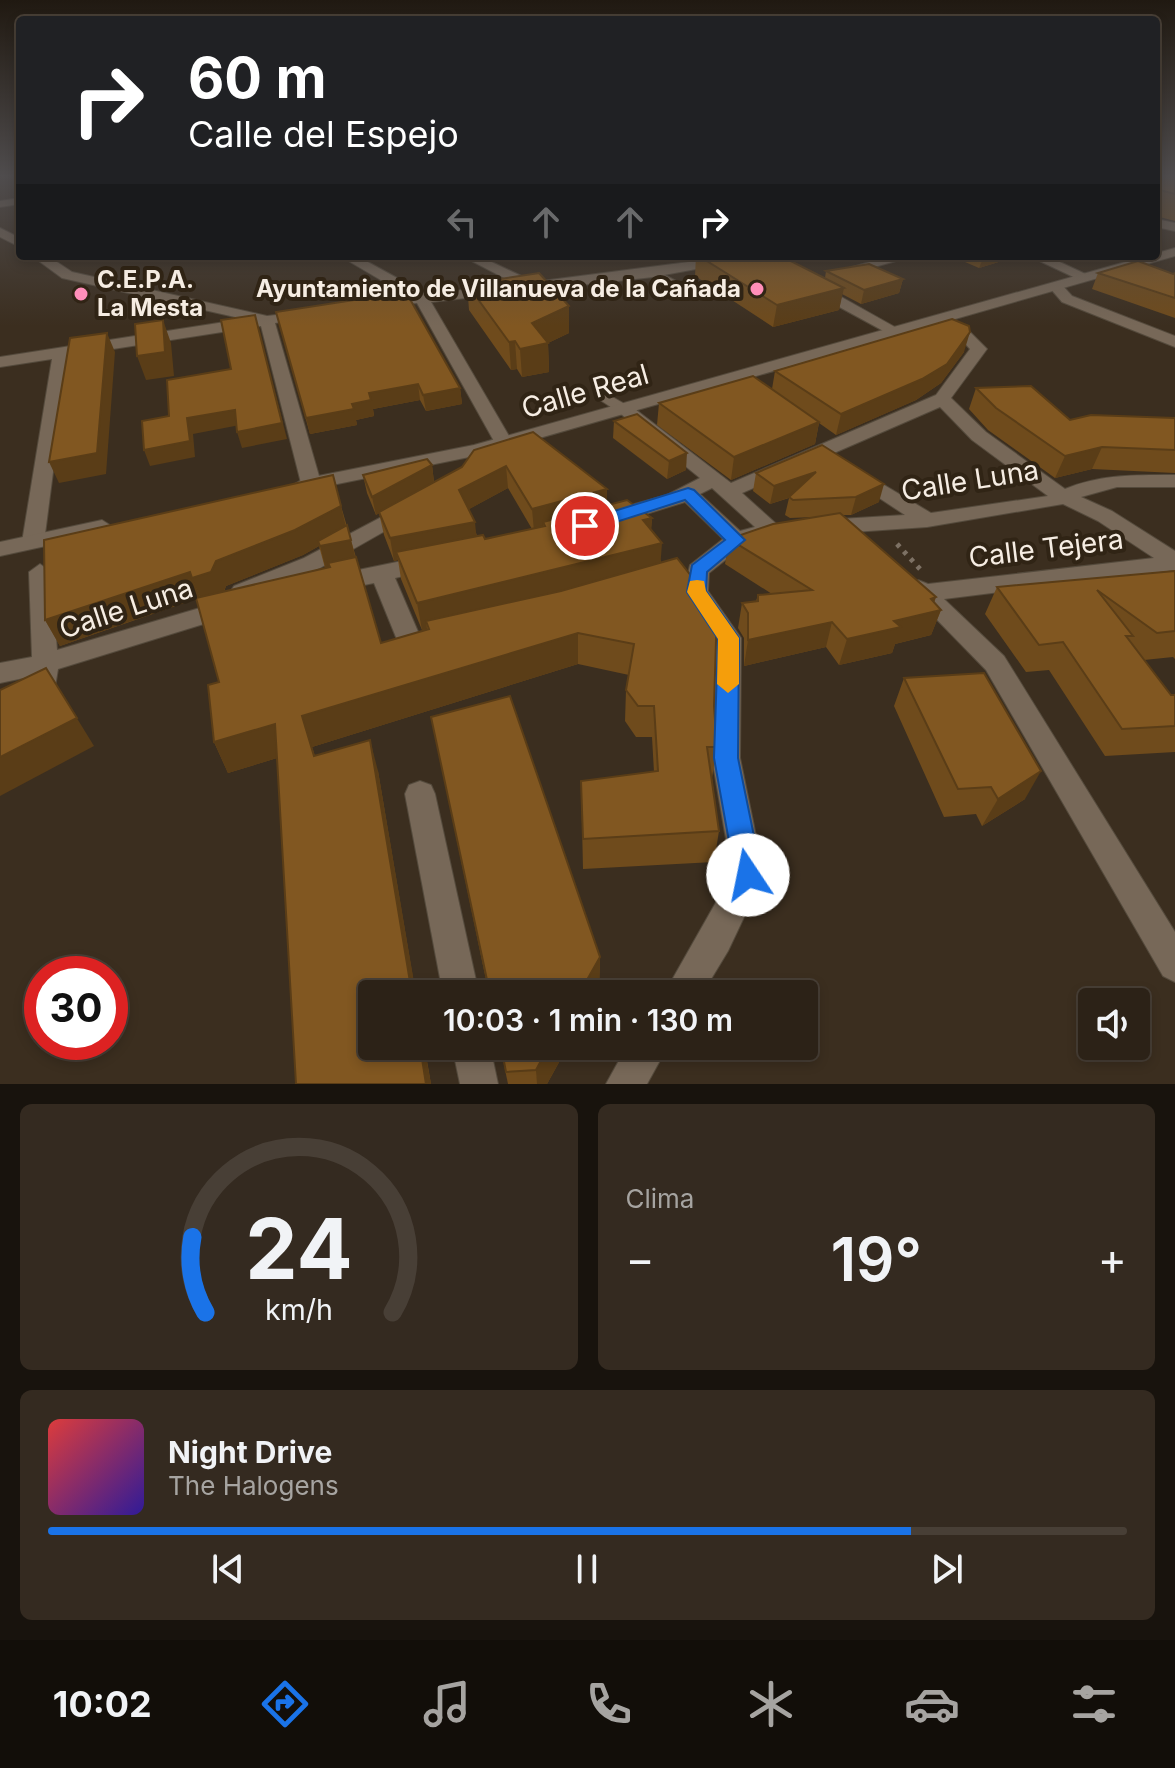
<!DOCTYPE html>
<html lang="es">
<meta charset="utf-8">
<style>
:root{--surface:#2c2217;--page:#342a20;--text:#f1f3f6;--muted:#a6a4a1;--line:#483f36;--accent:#1a73e8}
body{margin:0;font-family:Inter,sans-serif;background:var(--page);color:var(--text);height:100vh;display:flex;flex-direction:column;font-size:30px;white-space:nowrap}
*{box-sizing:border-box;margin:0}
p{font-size:26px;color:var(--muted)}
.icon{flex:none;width:44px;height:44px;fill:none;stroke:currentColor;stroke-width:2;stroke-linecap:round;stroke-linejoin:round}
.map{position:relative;height:1084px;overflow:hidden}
.panel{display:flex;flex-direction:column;gap:20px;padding:20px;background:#18130d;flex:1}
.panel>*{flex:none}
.banner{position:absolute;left:16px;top:16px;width:1144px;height:244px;border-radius:8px;box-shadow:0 4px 12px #0003,0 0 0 2px var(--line);background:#202124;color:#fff;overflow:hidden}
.controls{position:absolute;left:1078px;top:988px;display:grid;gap:16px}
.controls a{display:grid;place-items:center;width:72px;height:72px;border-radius:8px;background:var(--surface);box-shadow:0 4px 12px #0003,0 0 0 2px var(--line);font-size:40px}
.speed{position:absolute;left:24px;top:956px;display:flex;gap:16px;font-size:40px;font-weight:700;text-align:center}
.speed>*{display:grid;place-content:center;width:104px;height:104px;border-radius:50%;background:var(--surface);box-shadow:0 4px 12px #0003,0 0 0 2px var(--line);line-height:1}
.speed .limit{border:12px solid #d22;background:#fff;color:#111}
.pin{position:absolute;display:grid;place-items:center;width:68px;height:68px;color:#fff;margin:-34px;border:4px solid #fff;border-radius:50%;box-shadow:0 2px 8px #0007}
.me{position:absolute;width:88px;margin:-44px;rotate:349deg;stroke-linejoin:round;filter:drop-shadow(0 0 6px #0008)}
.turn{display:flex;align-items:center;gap:28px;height:168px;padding:0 40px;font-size:36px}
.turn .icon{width:104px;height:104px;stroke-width:2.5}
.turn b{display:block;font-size:56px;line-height:68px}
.lanes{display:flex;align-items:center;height:76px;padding:0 40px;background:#0003;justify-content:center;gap:40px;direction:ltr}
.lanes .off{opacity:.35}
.big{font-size:60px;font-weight:600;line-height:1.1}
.panel .tile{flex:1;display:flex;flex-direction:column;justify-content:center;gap:12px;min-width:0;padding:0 28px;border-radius:12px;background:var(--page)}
.panel .dial{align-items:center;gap:0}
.dial svg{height:208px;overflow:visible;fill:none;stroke:var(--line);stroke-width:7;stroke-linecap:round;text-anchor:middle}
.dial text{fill:var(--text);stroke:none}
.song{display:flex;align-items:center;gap:24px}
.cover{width:96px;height:96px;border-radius:12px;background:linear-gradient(135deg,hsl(0 70% 55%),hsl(250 70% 35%))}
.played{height:8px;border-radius:4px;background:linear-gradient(90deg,var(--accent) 80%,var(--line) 80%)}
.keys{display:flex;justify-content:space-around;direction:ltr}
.heat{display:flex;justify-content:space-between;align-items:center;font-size:44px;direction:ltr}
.panel .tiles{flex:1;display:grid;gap:20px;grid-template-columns:1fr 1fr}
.tile:last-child{grid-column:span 2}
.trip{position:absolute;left:358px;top:980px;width:460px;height:80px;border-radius:8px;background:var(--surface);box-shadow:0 4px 12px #0003,0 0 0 2px var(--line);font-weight:600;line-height:80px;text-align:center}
.tab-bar{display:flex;height:128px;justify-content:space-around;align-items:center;background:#120e09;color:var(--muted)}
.tab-bar .icon{width:56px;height:56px}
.tab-bar .on{color:var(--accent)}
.tab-bar b{font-size:36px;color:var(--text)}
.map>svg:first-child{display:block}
</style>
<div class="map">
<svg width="1175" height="1084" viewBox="0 0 1175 1084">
<rect width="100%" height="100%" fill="#3b2e1f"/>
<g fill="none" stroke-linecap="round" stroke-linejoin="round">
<defs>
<g id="pedestrian">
<path d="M649,271H657L676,281L670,284L649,275Z"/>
<path d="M602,391L630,407V413H620L597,398L595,395Z"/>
</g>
<g id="minor">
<path d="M20,198V204L0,207V201Z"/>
<path d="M1156,219L1175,223V231L1156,227Z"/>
<path d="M0,228L20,238V247L0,237Z"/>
<path d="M32,256H48L72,272L267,316L311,311V317L275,323L321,483L318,487L311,489L301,483L261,326L68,356L44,542L41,547H25L22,542L52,359L0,367V357L244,319L62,278Z"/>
<path d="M340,256H357L426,294L516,284L462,256H479L534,282L735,256H767L653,277L431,302L513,443L504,449L495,443L417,303L375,306V300L408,296Z"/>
<path d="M891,256H914L842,276L835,272Z"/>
<path d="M1029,256H1047L1094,278L1082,281Z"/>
<path d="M810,285H820L902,331L889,334L810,291Z"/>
<path d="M1052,285H1062L1072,296L1175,336V347L1062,302L1050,288Z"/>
<path d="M943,319L968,330L987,349L951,398L986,432L1065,489C1101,474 1136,475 1175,475V487H1117L1081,497L1112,511L1175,551V570L944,599L1004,656L1175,932V982L1163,976L986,670L906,588L918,580L928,584L1154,558L1098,521L1063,504L927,527L824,534L813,527L824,520L905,515L852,480L849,476L852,472L859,470L931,513L1048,496L972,440L940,407L742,493L782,529L779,534L744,545L709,573L708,591L741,638L740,758L764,875L728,951L702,994H664L732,874L712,758L716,639L684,592L690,565L723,539L685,502L614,524L606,522L603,517L606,512L667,495L700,478L616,410L625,405L631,406L731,483L936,395L970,349L958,336L938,327V321ZM712,488L755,527L740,531L700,494Z"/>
<path d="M408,503L415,504L418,509L415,514L320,568L242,600L234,598L230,592L234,586L304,558Z"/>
<path d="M426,556L434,559L437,564L434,569L395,578L419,634H439L443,641L439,648C426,651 415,655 402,652L374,583L334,591L322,583L334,575Z"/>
<path d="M40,564L51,572L57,650L227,600L236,602L239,608L236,614L58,669L55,687L46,690L37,687L33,676L0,683V663L32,657L29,572Z"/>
<path d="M420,781L431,785L435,794L479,994H443L405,794L409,785Z"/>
<path d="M452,1046H490L498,1084H460Z"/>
<path d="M627,1046H668L647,1084H606Z"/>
</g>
<g id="tertiary">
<path d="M1175,248V256L484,454L303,491L293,485L303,479L474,445Z"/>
<path d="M102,520L113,527L110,532L0,556V542Z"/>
</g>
</defs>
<use href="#pedestrian" stroke="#544a3c" stroke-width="2"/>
<use href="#minor" stroke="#544a3c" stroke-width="2"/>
<use href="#tertiary" stroke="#544a3c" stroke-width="2"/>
<path stroke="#7d7164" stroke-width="5" stroke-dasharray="4 6" stroke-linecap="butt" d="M897,544L920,569"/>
<use href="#pedestrian" fill="#776858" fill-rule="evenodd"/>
<use href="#minor" fill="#776858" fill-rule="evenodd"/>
<use href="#tertiary" fill="#776858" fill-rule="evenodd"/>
</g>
<g fill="#6f4b1c" fill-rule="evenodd">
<path d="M1156,175H1175V221L1156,216Z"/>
<path d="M696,256H781L825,278L826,271L903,279L899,293L861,304L842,294L839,310L773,327L695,276Z"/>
<path d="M951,256H1018L979,268Z"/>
<path d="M1098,273H1175V318L1092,289Z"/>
<path d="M467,284L569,306V333L548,343L549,372L522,377L517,369L511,370L469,310Z"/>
<path d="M276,312L460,388L462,404L426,411L420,400L373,409L374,416L356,420L357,425L310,434Z"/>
<path d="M964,352L941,383L916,400L836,435L819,423L815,444L731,480L657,425L659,403L772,389L775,371Z"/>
<path d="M976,388L1070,420L1175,418V473L1092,469L1055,478L988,430L969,409Z"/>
<path d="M614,421L686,470L667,479L613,438Z"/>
<path d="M474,450L607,505L652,518L651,530L661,562L714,706L717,747L712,778L719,831L714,862L583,869L581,781L654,772L652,737H636L625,721L626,690L629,675L578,664L312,747L315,756L378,771L431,1084H296L277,758L228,773L214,742L219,682L196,599L60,646L45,620L341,506L381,643L427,630H422L401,579L398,560L394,561L384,535L379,513L376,515L367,493L363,475L432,465L434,482L462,467ZM508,488L532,529L485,539L477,536L469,509ZM319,546L325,568L224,592L226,586L303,555Z"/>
<path d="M756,473L879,502L851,515H843L941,610L931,635L895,644L892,653L839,665L826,647L744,666V638L738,628L742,603L756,601L758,595L772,594L725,564L729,539L815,517L790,518L785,515L789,498L770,504L753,491Z"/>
<path d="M1175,571V659L1173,657L1144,660L1171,695H1175V752L1105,756L1049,670L1026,672L985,614L997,587Z"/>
<path d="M904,678L1025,799L982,826L976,814L944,817L894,706Z"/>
<path d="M431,717L600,957L599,989L597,994H489Z"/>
<path d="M500,1046H568L547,1084H508Z"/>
</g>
<g fill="#5a3d17">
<path d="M998,256H1018L979,268L982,261Z"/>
<path d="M903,279L899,293L861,304L864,290Z"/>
<path d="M844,288L839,310L773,327L777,305Z"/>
<path d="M569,306V333L548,343L549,372L522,377L520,349L532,323Z"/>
<path d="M255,315L287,439L242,448L237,432Z"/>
<path d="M163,320L171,343L174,376L146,380L137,356Z"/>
<path d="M970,332L964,352L941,383L916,400L836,435L841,414Z"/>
<path d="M107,333L115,352L106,474L59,483L49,462Z"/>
<path d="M515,341L517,369L511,370L509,342Z"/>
<path d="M418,384L420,400L373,409L374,416L356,420L357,425L310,434L306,418L352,404L369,393Z"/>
<path d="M460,388L462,404L426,411L423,395Z"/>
<path d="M235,410L240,425L193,434L195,457L150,466L144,450L187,418Z"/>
<path d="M819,422L815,444L731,480L734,457Z"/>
<path d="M1102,447L1092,469L1055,478L1065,456Z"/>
<path d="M687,453L686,470L667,479L669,461Z"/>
<path d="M432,465L434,483L376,515L372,497Z"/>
<path d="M506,466L508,488L462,513L459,490Z"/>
<path d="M816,472L812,490L770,504L774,486Z"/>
<path d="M884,484L879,502L851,515L856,497Z"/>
<path d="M607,489V511L543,522V529L534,531L532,509Z"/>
<path d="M341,506L347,531L318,541L319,546L303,555L226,586L221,598L203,604L192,578L216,561Z"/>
<path d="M652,518L650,544L643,520Z"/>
<path d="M475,522L477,544L396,552L398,560L394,561L390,538Z"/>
<path d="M351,540L358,568L327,574L320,546Z"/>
<path d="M662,543L660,570L426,621L427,629L422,630L417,603Z"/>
<path d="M190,572L200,597L60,646L45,620Z"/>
<path d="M936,597L931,612L941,610L931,635L895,644L892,653L839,665L847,639L894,621L931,599Z"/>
<path d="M832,622L826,647L744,666L748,640Z"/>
<path d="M578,633V664L312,747L324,787L302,716Z"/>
<path d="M46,668L94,746L0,796V757Z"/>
<path d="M275,724L287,755L228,773L214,742Z"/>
<path d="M370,740L378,771L416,994H412Z"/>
<path d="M1041,771L1025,799L982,826L998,799Z"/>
<path d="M600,957L599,989L597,994H579Z"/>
<path d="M420,1046H424L431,1084H426Z"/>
<path d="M549,1046H568L547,1084H537L536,1070Z"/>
</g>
<g fill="#815721" stroke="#5a3d17" stroke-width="2">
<path d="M1156,175H1175V194L1156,189Z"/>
<path d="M699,256H781L844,288L777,305Z"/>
<path d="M970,256H998L982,261Z"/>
<path d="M1138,261L1173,274L1175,273V298L1098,273Z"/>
<path d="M869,264L903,279L864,290L826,271Z"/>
<path d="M539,273L569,306L532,323L548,343L520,349L515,341L509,342L467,284Z"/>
<path d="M406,292L460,388L423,395L418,384L369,393L371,400L352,404L354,409L306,418L276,312Z"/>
<path d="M255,315L282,423L237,432L235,410L187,418L190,441L144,450L142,421L169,416L167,380L231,369L221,320Z"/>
<path d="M952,319L969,326L970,332L947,364L922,379L841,414L775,371Z"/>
<path d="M163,320L165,352L137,356L135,324Z"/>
<path d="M107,333L97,453L49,462L70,338Z"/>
<path d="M753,376L819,422L734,457L659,403Z"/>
<path d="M1031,386L1070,420L1091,415L1175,418V450L1102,447L1065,456L996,408L976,388Z"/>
<path d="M637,414L687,453L669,461L614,421Z"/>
<path d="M533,432L607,489L532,509L506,466L459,490L475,522L390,538L379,512L462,467L474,450Z"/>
<path d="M822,445L884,484L856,497L793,500L789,497L816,472L774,486L756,473Z"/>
<path d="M427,459L432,465L372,497L363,475Z"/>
<path d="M333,475L341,506L295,530L216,561L211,572L192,578L190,572L45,620L44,540Z"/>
<path d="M627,500L652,518L643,520L662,543L417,603L396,552L483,535L485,539L545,526L543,522Z"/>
<path d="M840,513L936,597L931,599L941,610L894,621L901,627L847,639L832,622L748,640V613L742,603L758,601V595L812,590L729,539L773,524Z"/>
<path d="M347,525L351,540L320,546L318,541Z"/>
<path d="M356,557L381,643L429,629L426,621L561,591L677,558L717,609L714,706L717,747H707L719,831L583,839L581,781L658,771L654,706H638L626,690L634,644L578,633L302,716L314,756L370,740L412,994H372V1046H420L426,1084H296L275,724L214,742L208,685L219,682L196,598L330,567L328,563Z"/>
<path d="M1175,571V631L1157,633L1097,590L1133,636H1126L1171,695H1175V726L1122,729L1063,642L1039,645L997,587Z"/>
<path d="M46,668L77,718L0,757V690Z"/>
<path d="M984,673L1041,771L998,799L991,787L958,789L904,678Z"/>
<path d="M510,696L600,957L579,994H490L431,717Z"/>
<path d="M501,1046H549L536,1070L506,1072Z"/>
</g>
<linearGradient id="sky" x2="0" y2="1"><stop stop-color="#201911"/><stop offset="0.54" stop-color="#4f4c4d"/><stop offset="1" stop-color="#4f4c4d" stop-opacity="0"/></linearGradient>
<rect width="1175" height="326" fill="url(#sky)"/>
<path fill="#1a73e8" stroke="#114b97" stroke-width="2" d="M688,488L694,490L745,540L707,572L706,591L739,638L738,758L762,875L758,884L748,888L739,884L735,875L714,758L718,639L687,592L692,565L725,540L685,500L585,532L577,526L579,522Z"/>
<path fill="#f59e0b" d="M697,580L704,581L706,591L739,638V684L728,693L717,684L718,639L687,592L690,581Z"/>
<g fill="#ff8eb9" stroke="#302415" stroke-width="3">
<circle cx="757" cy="289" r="8"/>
<circle cx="81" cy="294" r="8"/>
</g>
<g text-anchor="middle" stroke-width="8" stroke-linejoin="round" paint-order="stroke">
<g font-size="24" font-weight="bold" fill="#f6ede3" stroke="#302415" text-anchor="start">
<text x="97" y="288">C.E.P.A.<tspan x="97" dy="28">La Mesta</tspan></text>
<text x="741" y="297" text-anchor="end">Ayuntamiento de Villanueva de la Cañada</text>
</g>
<g font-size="28" fill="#f6ede3" stroke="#302415">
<text transform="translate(585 391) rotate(-16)" y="10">Calle Real</text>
<text transform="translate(970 480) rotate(-9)" y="10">Calle Luna</text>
<text transform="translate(1046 548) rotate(-7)" y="10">Calle Tejera</text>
<text transform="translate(126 608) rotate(-18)" y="10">Calle Luna</text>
</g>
</g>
</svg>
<div class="controls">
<a><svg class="icon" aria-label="sound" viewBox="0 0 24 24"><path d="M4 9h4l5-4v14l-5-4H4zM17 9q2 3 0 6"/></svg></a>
</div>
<div class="speed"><div class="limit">30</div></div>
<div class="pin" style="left:585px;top:526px;background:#d93025"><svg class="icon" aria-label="arrive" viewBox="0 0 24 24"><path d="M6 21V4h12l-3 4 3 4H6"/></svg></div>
<svg class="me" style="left:748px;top:875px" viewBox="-20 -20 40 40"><circle r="19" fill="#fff"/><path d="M0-13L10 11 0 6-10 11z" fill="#1a73e8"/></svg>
<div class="trip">10:03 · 1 min · 130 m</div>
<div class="banner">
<div class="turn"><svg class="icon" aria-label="right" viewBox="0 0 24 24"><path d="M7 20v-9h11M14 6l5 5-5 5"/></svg><div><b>60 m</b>Calle del Espejo</div></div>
<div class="lanes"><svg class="icon off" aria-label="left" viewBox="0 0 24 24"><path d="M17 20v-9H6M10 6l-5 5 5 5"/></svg><svg class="icon off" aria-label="ahead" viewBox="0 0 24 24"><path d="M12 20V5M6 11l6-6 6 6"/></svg><svg class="icon off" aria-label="ahead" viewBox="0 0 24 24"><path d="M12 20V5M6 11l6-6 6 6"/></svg><svg class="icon" aria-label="right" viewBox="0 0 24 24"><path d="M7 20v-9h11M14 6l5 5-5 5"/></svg></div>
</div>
</div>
<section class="panel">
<div class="tiles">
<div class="tile dial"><svg viewBox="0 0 100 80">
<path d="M14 69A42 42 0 1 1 86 69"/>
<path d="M14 69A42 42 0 0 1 9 40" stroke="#1a73e8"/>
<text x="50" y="56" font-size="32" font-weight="700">24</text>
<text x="50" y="72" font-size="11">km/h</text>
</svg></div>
<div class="tile"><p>Clima</p>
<div class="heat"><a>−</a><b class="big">19°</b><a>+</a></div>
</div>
<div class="tile">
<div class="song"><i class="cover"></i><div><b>Night Drive</b><p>The Halogens</p></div></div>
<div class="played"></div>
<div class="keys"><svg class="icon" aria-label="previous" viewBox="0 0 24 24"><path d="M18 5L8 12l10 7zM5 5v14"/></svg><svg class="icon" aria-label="pause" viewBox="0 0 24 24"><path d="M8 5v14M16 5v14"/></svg><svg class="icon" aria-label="next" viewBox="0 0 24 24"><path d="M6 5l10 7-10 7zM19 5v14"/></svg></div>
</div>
</div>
</section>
<nav class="tab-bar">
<b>10:02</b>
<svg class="icon on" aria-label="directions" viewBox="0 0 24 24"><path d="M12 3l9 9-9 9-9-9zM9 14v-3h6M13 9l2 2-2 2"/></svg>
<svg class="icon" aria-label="music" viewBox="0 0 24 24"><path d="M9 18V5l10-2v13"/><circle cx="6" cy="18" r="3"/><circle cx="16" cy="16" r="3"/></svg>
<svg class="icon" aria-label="phone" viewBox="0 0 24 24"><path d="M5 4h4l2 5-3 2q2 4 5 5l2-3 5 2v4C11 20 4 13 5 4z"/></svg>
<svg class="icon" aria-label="climate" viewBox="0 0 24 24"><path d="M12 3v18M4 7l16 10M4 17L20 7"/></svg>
<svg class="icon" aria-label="car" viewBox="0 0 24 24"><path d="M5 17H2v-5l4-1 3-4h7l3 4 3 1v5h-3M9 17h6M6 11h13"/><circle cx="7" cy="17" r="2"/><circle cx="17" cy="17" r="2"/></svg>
<svg class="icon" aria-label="filters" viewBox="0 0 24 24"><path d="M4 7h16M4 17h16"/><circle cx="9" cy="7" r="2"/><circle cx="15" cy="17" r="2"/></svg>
</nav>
